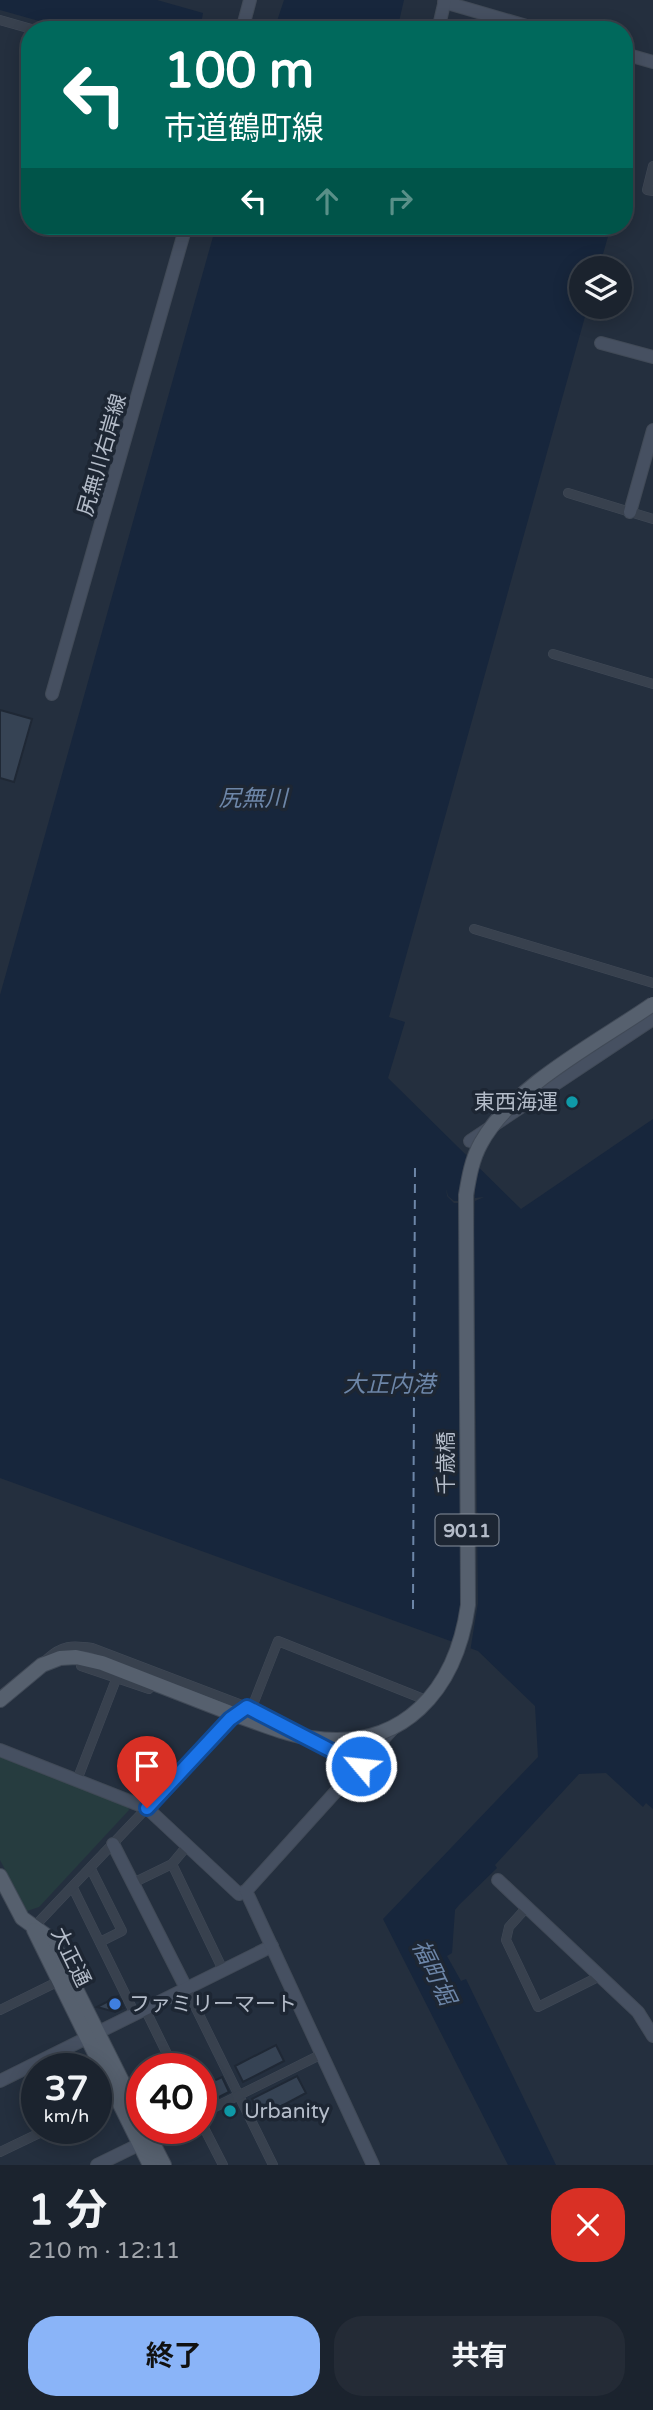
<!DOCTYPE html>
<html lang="ja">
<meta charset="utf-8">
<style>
body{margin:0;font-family:"Varela Round","Noto Sans JP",sans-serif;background:#242b36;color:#f1f3f6;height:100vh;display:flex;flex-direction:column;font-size:26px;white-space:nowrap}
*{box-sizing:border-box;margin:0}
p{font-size:23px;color:#a0a4aa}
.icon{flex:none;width:38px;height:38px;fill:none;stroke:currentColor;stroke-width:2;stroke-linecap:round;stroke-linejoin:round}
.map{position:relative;height:2165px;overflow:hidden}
.panel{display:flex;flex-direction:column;background:#1b232e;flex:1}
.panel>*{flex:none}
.hud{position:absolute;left:21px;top:21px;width:612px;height:214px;border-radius:28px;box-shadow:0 4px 18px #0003,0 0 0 2px #39404a;background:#00695c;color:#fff;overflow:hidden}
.buttons{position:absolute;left:569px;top:256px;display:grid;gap:14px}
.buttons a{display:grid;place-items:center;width:63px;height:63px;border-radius:50%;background:#1b232e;box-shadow:0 4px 18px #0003,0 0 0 2px #39404a;font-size:35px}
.speed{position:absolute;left:21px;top:2053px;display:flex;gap:14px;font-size:35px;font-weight:700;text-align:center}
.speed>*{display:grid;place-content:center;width:91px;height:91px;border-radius:50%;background:#1b232e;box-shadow:0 4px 18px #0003,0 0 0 2px #39404a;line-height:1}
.speed small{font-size:18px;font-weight:400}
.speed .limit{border:10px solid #d22;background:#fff;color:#111}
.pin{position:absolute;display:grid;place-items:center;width:60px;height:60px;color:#fff;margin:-72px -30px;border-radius:50% 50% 50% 0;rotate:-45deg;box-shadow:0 0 7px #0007}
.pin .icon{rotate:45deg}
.me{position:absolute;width:77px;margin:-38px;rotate:298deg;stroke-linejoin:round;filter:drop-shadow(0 0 5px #0008)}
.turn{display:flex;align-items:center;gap:24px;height:147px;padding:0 28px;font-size:32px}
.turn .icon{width:91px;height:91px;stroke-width:2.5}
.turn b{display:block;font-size:49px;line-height:60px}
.lanes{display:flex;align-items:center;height:66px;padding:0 28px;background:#0003;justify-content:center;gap:35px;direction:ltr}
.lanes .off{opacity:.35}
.round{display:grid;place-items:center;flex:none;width:74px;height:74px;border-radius:28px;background:#242b36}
.overview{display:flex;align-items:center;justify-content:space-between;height:119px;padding:0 28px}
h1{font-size:42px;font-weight:700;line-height:52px}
.action{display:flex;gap:14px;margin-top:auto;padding:14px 28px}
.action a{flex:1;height:80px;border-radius:28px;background:#8ab4f8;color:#111;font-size:28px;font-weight:700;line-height:80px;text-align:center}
.action a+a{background:#242b36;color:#f1f3f6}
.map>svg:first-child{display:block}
.green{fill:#263c3f}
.water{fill:#17263c}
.pier{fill:#242f3e}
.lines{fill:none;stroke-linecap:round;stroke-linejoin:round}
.ferry{stroke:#6d86a8;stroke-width:2;stroke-dasharray:9 7;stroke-linecap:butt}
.building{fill:#364354;stroke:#1f2835;stroke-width:2}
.street-casing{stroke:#414a57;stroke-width:10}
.secondary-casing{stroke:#414a57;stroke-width:14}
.primary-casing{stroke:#414a57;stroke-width:16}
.street{stroke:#38414e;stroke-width:9}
.secondary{stroke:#465061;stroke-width:12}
.primary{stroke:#56606e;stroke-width:14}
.primary-bridge-casing{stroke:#414a57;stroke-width:16;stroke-linecap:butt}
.primary-bridge{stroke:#56606e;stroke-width:14}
.route-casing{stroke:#114b97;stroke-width:18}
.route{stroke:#1a73e8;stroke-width:12}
.culture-dot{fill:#0f9aa8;stroke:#1d2633;stroke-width:2.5}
.shop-dot{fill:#3f7fe0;stroke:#1d2633;stroke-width:2.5}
.labels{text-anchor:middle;stroke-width:7;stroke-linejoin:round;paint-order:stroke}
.shield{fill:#1d2633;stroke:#878f9c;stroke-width:2}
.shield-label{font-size:19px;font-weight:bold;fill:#b4bcc9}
.street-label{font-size:21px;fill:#b4bcc9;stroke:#1d2633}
.poi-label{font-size:21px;fill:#b4bcc9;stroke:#1d2633;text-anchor:start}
.water-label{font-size:23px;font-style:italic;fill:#6d86a8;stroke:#1d2633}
</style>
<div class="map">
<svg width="653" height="2165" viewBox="0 0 653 2165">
<rect width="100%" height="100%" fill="#242f3e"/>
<!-- green -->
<polygon class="green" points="0,1755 128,1806 129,1810 39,1907 27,1911 0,1860"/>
<!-- water -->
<g class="water">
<polygon points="0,0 157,0 203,13 200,30 71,30 0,10"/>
<polygon points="284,0 404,0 397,30 274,30"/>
<polygon points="216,226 611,226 599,268 581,268 581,306 588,306 389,1017 405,1022 388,1078 521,1209 653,1119 653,1809 646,1803 643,1807 606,1773 579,1774 495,1865 497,1868 459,1905 455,1910 452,1953 447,1956 461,1981 466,1979 556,2165 508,2165 383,1919 538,1757 535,1706 478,1651 0,1478 0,995"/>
</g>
<!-- pier -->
<polygon class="pier" points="475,1176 475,1198 484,1197 475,1201 474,1231 477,1512 488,1523 486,1544 486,1523 477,1515 478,1603 470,1652 453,1646 461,1604 460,1515 451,1524 449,1544 449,1524 460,1513 459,1203 454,1203 447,1196 446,1188 448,1196 454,1201 459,1201 462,1181"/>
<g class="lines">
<!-- ferry -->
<polyline class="ferry" points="413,1609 415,1166 417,1166"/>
</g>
<!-- building -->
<g class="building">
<polygon points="0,710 32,719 14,782 0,778"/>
<polygon points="118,1996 124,2008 115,2012 97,2007"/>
<polygon points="276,2045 284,2061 243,2082 235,2066"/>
<polygon points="297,2076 306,2093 261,2117 252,2099"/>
<polygon points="222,2077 229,2092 201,2106 201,2094 208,2091 205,2085"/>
</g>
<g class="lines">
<defs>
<g id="street">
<polyline points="0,20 35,30"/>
<polyline points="653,166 647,190 653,191"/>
<polyline points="568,493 653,519"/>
<polyline points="553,654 653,684"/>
<polyline points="474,929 653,983"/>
<path d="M47,1659c15,-14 25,-14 45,-11l155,59"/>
<polyline points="81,1666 149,1689"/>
<polyline points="77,1780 117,1677"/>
<polyline points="172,1864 223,1970"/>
<polyline points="91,1869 122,1931 100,1942"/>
<polyline points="133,1883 172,1864 187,1846"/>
<polyline points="73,1888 135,2014"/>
<polyline points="527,1907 509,1927 506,1940 538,2007 600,1976"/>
<polyline points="33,1928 231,1719 254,1702 278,1641 421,1698"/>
<polyline points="186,1988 273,2165"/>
<polyline points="145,2009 174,2068"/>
<polyline points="0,2010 59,1981"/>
<polyline points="96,2105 116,2095"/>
<polyline points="201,2114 322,2054"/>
<polyline points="201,2122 223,2165"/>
<polyline points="148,2139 172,2128"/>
<polyline points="0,2152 50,2128"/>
</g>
<g id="secondary">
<polyline points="444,2 540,30"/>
<polyline points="242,30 250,0"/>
<polyline points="438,30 445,0"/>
<polyline points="625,54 653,62"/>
<polyline points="601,343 653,357"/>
<polyline points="630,512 653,430"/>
<polyline points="52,694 186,226"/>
<polyline points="470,1141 653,1019"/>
<polyline points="247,1707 293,1730"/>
<polyline points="309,1739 361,1766"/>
<polyline points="0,1750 147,1808 239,1894 246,1891"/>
<polyline points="113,1844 186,1988"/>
<polyline points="498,1880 638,2012 653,2036"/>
<polyline points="0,2081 272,1946"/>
<polyline points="97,2165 140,2144"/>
<polyline points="373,2165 246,1891 395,1726"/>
</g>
<g id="primary">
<polyline points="0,1700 42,1665 60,1658 76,1657 102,1663 233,1714"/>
<polyline points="0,1876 22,1918 51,1939 142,2121"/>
<polyline points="34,1930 150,2165"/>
<polyline points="145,2128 164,2165"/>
</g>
</defs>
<!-- street casing -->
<use href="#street" class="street-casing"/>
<!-- secondary casing -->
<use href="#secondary" class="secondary-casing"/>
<!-- primary casing -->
<use href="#primary" class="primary-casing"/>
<!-- street -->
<use href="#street" class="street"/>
<!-- secondary -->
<use href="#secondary" class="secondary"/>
<!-- primary -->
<use href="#primary" class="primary"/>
<defs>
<path id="primary-bridge" d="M233,1714c26,9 51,20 78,24 92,14 145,-48 157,-133l-2,-410c3,-18 6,-36 15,-52 31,-57 119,-102 172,-139"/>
</defs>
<!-- primary-bridge casing -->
<use href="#primary-bridge" class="primary-bridge-casing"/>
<!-- primary-bridge -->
<use href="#primary-bridge" class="primary-bridge"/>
</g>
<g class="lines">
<defs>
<polyline id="route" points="147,1808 230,1719 247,1707 361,1766"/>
</defs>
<!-- route casing -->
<use href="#route" class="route-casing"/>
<!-- route -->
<use href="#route" class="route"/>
</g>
<!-- markers -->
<g class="culture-dot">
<circle cx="572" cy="1102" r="7"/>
<circle cx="230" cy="2111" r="7"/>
</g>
<circle class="shop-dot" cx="115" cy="2004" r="7"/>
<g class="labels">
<!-- shield labels -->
<rect class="shield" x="435.5" y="1514.5" width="63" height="31" rx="5"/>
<g class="shield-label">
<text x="467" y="1537">9011</text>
</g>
<!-- street labels -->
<g class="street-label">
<text transform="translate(102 455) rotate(-74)" y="7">尻無川右岸線</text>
<text transform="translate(446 1463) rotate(-90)" y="7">千歳橋</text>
<text transform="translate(71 1957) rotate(64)" y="7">大正通</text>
</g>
<!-- poi labels -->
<g class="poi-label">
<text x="558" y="1109" text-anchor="end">東西海運</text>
<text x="129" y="2011">ファミリーマート</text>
<text x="244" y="2118">Urbanity</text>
</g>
<!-- water labels -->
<g class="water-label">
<text x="253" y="806">尻無川</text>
<text x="389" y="1392">大正内港</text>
<text transform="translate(434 1972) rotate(64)" y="8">福町堀</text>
</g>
</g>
</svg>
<div class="buttons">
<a><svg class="icon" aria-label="layers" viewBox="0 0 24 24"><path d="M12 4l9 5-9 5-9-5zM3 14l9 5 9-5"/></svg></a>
</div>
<div class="speed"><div>37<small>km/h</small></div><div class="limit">40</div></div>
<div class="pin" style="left:147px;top:1808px;background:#d93025"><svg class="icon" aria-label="arrive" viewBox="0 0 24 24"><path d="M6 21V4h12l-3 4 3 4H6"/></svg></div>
<svg class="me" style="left:361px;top:1766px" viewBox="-20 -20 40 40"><circle r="17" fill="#1a73e8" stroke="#fff" stroke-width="3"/><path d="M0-11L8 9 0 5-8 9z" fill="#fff"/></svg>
<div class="hud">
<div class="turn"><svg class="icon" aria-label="left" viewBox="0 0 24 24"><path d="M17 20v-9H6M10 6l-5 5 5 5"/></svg><div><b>100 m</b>市道鶴町線</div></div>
<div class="lanes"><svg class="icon" aria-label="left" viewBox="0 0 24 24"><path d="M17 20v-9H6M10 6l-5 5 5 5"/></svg><svg class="icon off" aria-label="ahead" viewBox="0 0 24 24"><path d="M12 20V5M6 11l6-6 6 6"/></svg><svg class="icon off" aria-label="right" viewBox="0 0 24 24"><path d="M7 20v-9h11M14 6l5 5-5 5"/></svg></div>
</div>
</div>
<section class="panel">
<div class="overview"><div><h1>1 分</h1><p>210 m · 12:11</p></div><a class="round" style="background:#d93025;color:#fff"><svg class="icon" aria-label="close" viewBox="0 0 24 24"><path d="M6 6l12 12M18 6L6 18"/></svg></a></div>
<div class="action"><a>終了</a><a>共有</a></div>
</section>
